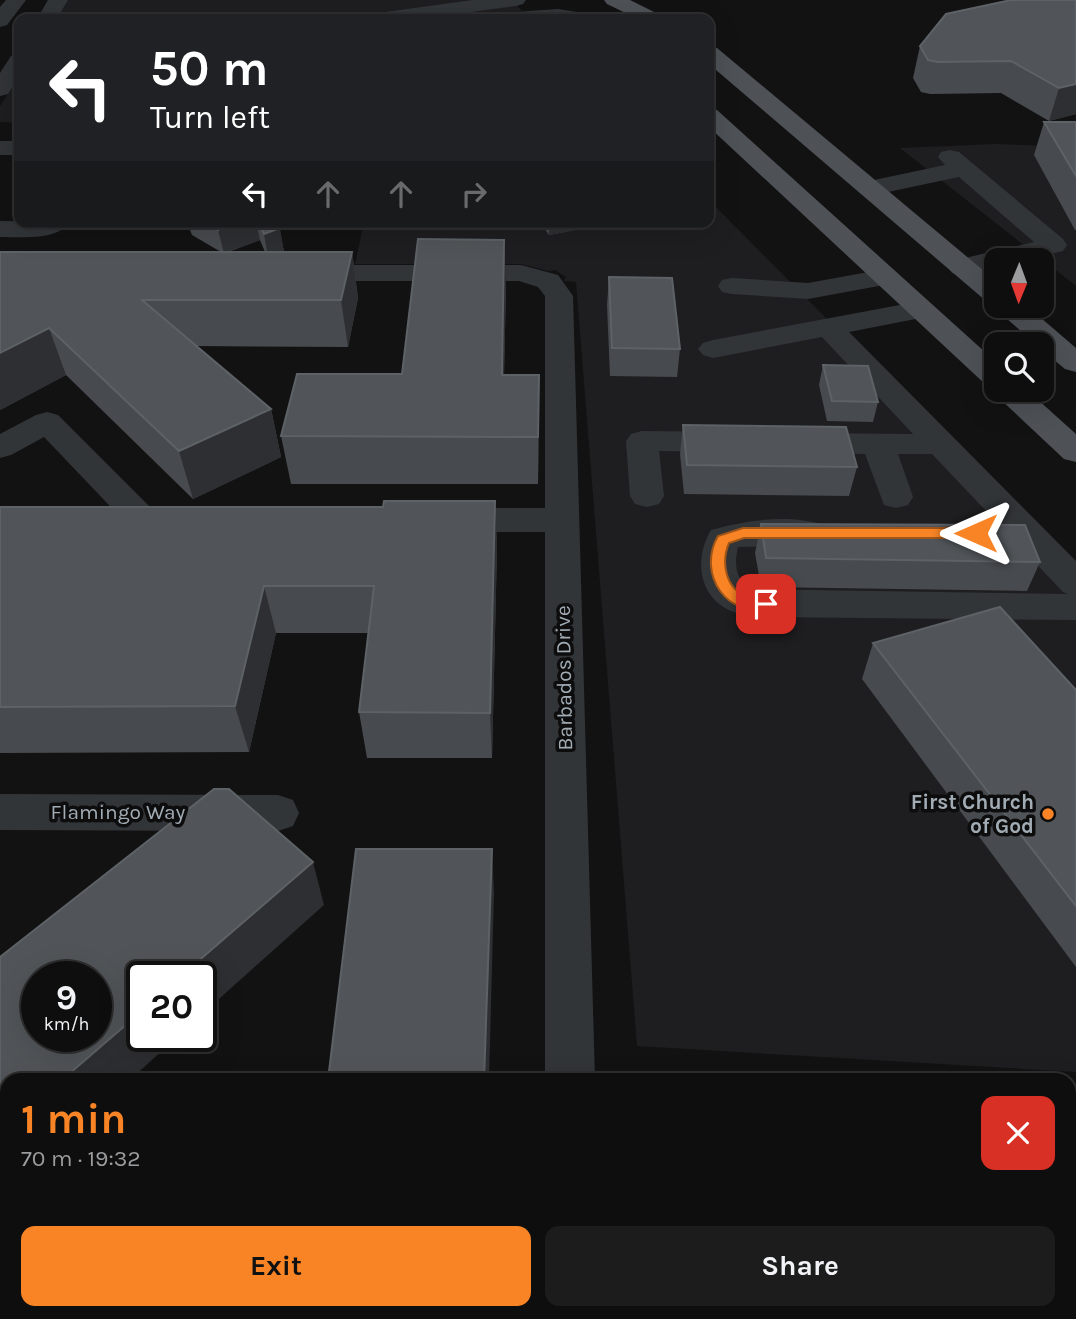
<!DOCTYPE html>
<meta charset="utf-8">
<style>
body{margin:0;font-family:Karla,sans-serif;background:#1c1c1c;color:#f1f3f6;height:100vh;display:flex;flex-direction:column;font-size:26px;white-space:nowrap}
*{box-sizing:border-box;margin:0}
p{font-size:23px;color:#9b9c9e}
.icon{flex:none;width:38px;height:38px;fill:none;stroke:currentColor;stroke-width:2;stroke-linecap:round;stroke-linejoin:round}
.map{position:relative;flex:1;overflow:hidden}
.panel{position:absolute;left:0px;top:1073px;width:1076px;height:247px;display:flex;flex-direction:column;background:#0e0e0e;border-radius:21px 21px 0 0;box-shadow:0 7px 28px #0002,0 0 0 2px #2e2e2e}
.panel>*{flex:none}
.guide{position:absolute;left:14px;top:14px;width:700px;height:214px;border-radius:14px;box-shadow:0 7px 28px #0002,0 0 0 2px #2e2e2e;background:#202124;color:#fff;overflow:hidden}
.needle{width:46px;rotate:181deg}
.fabs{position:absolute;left:984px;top:248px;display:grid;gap:14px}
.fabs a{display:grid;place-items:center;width:70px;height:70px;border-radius:14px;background:#0e0e0e;box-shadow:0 7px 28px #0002,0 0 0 2px #2e2e2e;font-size:35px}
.speed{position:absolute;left:21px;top:961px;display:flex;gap:14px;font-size:35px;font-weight:700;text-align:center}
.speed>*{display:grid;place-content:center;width:91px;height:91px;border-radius:50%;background:#0e0e0e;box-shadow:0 7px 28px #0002,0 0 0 2px #2e2e2e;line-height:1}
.speed small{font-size:18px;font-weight:400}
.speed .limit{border:4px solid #111;border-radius:10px;background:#fff;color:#111}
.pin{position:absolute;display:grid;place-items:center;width:60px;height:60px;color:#fff;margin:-30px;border-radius:14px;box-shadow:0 4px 10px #0006}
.me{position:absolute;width:77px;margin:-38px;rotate:270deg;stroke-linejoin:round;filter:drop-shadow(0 0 5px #0008)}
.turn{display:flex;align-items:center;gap:24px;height:147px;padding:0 21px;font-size:32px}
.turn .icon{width:91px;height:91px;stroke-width:2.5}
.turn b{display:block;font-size:49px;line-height:60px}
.lanes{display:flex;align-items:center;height:66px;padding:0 21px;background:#0003;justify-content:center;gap:35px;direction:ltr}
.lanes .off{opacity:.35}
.round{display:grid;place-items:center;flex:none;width:74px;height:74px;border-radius:14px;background:#1c1c1c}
.head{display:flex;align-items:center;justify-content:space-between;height:119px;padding:0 21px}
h1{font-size:42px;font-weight:700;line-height:52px;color:#f88425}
.cta{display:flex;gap:14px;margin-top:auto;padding:14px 21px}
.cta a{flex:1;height:80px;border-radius:14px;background:#f88425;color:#111;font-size:28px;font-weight:700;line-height:80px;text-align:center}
.cta a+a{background:#1c1c1c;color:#f1f3f6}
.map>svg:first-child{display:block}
.built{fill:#1e1e20}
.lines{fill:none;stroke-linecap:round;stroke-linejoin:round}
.minor{fill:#323538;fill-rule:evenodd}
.major{fill:#4e5257;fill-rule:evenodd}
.wall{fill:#474a4e;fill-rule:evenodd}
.shaded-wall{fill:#2e2f32}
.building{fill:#515559;stroke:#5d6267;stroke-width:2;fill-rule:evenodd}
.route{fill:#f88425;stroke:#a15618;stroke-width:2}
.poi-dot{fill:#f88425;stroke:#0d0d0e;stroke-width:2.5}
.labels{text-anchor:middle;stroke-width:7;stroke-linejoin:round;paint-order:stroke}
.street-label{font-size:21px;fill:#a2acb4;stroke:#0d0d0e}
.poi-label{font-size:21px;font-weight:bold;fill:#a2acb4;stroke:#0d0d0e;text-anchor:end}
</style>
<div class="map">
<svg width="1076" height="1319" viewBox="0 0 1076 1319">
<rect width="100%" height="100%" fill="#121213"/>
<!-- built -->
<g class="built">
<polygon points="68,0 483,0 373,15 336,17 58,18"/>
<polygon points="516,5 522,11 466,19 412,19"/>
<polygon points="19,77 19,123 0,122 0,106"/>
<polygon points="996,144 1076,147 1076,286 900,148"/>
<polygon points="709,200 1076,570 1076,1072 637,1046 576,282 564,281 566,277 555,270 548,271 521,264 355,264 364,222 709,222"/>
</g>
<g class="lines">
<!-- minor -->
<g class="minor">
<polygon points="6,0 26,0 7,25 0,27 0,7"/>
<polygon points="48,0 68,0 57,19 37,19"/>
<polygon points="473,0 526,0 523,4 516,6 420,19 368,19 371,15 378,13"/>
<polygon points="558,9 596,15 599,19 489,19 492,15 499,13"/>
<polygon points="19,55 19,77 8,94 0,96 0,73 11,56"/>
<rect x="0" y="141" width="19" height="14"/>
<polygon points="950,150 959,152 1063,239 1067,245 1063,251 1022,261 996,261 996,267 962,275 952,273 948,267 952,261 1034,242 959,177 869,196 860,193 856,188 860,183 945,165 938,157 941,152"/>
<path d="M0,221l70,1c-13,19 -50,15 -70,15z"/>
<polygon points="303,265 521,265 558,275 573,296 595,1080 545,1080 545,532 445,532 433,528 428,520 433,512 445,508 545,508 545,296 538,287 519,281 303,281 293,279 289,273 293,267"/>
<polygon points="885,269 895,271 899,277 895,283 808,299 732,294 722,292 718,286 722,280 732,278 808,283"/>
<path d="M921,301l10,3 4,6 -4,6 -82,16 227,229v59l-310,-3c-15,-1 -31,-2 -44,-11 -25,-17 -26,-51 -11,-76 35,-10 78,-16 113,-5l5,8 -5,8 -12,4 -74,2c-4,17 -3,32 13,42l317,5 -5,-2 -131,-138h-34l15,43 -5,8 -12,3 -12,-3 -19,-51 -65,-1 -11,-3 -5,-7 5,-7 11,-3 113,1 -91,-97 -109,21 -10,-3 -5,-6 5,-6 10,-3z"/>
<polygon points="47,412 58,415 154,511 159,519 154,527 142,531 130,527 44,437 11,455 0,458 0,434 36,415"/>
<polygon points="642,431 733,432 744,435 749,442 744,449 733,452 659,451 664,496 659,504 647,507 635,504 630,496 626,441 631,434"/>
<polygon points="0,794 278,795 293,800 299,813 293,826 278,831 0,830"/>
<polygon points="545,1312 602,1312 603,1319 545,1319"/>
<polygon points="670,1312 727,1312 728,1319 670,1319"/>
</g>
<!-- major -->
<g class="major">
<polygon points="604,0 630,0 660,15 663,19 638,19 607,4"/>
<polygon points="709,47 717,48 996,281 996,303 986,301 709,64"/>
<polygon points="709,108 717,110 996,362 996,390 1027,390 1076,434 1076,462 1064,459 998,397 994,390 996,387 985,384 709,127"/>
<polygon points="996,305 1027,306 1076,348 1076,372 1065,369 1041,349 1041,345 1037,345 999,312"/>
</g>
</g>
<!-- wall -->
<g class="wall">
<polygon points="1076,1 1076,114 1049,121 1001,93 930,94 921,92 913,78 920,46"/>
<polygon points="1044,122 1076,122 1076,230 1075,230 1034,155"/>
<path d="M187,222h91l6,30h68l6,46 -10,49 -151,-1 74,63 10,48 -88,42 -127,-124 -66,35v-158h221l-29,-17zM260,240l5,12h-37z"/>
<polygon points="540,222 617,222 549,235"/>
<polygon points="609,277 680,349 677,377 610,376 607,305"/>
<polygon points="506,285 504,375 539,422 538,484 291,484 281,436 402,374"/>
<polygon points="823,365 878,402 873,422 827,421 819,385"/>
<polygon points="683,425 857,467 849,496 684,494 680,454"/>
<polygon points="495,501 497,549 492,758 367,758 359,712 368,633 276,633 249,752 0,753 0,507 383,507"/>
<polygon points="761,524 1040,562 1027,591 761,587 755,553"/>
<polygon points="873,643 1076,690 1076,967 862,679"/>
<rect x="1069" y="1094" width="7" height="82"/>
<polygon points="1076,1217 1076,1319 888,1319 893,1312 1069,1312 1069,1223"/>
</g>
<!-- shaded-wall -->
<g class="shaded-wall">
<polygon points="1076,84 1076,114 1049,121 1059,88"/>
<polygon points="238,222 256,222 260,240 224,253 218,230"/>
<polygon points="549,222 617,222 549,235"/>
<polygon points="280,228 284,252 268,257 264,234"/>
<polygon points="504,240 506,285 503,422 502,375"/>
<polygon points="352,252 358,298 348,347 341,300"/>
<polygon points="49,328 66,375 0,410 0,353"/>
<polygon points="539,375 539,422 538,484 538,437"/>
<polygon points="271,409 281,457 193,499 179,451"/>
<polygon points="495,501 497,549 492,758 490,713"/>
<polygon points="264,586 276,633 249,752 235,706"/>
<polygon points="492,849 494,892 489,1080 484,1080"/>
<polygon points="313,862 324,905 201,1015 201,976 181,976"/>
<polygon points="142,1011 142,1036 178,1036 130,1080 62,1080"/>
<polygon points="7,1128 7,1137 2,1132"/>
</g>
<!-- building -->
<g class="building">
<polygon points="1011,0 1075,0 1076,1 1076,84 1059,88 1011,61 938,62 928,60 920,46 946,14"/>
<polygon points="1044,122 1076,122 1076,176"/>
<polygon points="205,222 238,222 218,230"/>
<polygon points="258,222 278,222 280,228 264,234"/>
<polygon points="418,239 504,240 502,375 539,375 538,437 281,436 297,374 402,374"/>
<polygon points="0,252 352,252 341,300 142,300 271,409 179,451 49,328 0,353"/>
<polygon points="609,277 672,278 680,349 612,348"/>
<polygon points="823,365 868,366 878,402 832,401"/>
<polygon points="683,425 846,427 857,467 687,465"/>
<polygon points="384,501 495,501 490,713 359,712 374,586 264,586 235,706 0,707 0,507 383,507"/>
<polygon points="761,524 1025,525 1040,562 766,558"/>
<polygon points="1000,607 1076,690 1076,906 873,643"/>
<path d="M214,789h15l84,73 -132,114h-39v35l-80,69h-55v48l-5,4 -2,-2v-173zM37,976h59v60h-59z"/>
<polygon points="356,849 492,849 484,1080 328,1080"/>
<rect x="1069" y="1094" width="7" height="54"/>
<polygon points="0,1196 7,1196 7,1312 507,1312 507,1319 0,1319"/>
<polygon points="1069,1277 1076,1277 1076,1319 914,1319 913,1312 1069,1312"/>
</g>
<!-- route -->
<path class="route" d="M743,528h233l7,5 -7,5h-232l-15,5c-8,19 -4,47 19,53 8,2 16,1 23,4l3,4 -3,3c-43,14 -75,-33 -53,-71z"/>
<!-- markers -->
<circle class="poi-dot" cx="1048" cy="814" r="7"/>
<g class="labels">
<!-- street labels -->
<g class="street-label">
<text transform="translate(564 678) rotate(-91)" y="7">Barbados Drive</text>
<text x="118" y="819">Flamingo Way</text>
</g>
<!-- poi labels -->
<g class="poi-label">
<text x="1034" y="809">First Church<tspan x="1034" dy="24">of God</tspan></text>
</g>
</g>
</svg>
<div class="fabs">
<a><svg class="needle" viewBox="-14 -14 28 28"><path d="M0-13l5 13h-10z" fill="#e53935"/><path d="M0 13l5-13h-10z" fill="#9b9c9e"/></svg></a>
<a><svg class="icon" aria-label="search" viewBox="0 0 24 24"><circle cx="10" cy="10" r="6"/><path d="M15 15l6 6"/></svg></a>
</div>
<div class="speed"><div>9<small>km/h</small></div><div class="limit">20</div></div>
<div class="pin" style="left:766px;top:604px;background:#d93025"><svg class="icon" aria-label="arrive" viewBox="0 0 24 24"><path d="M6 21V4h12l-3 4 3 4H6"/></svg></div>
<svg class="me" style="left:976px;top:533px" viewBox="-20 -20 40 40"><path d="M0-17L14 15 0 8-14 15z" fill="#f88425" stroke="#fff" stroke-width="4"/></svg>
<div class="guide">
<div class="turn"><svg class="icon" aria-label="left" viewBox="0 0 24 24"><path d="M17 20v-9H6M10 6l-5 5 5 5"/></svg><div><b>50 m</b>Turn left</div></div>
<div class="lanes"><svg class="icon" aria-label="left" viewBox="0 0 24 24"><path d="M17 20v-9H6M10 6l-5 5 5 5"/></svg><svg class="icon off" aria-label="ahead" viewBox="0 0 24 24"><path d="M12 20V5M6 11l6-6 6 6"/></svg><svg class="icon off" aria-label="ahead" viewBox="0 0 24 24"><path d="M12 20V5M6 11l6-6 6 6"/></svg><svg class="icon off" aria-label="right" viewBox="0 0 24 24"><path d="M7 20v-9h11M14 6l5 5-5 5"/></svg></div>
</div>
<section class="panel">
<div class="head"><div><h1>1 min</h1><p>70 m · 19:32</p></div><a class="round" style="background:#d93025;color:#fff"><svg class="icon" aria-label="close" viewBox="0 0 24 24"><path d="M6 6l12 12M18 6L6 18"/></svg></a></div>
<div class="cta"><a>Exit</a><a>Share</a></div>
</section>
</div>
